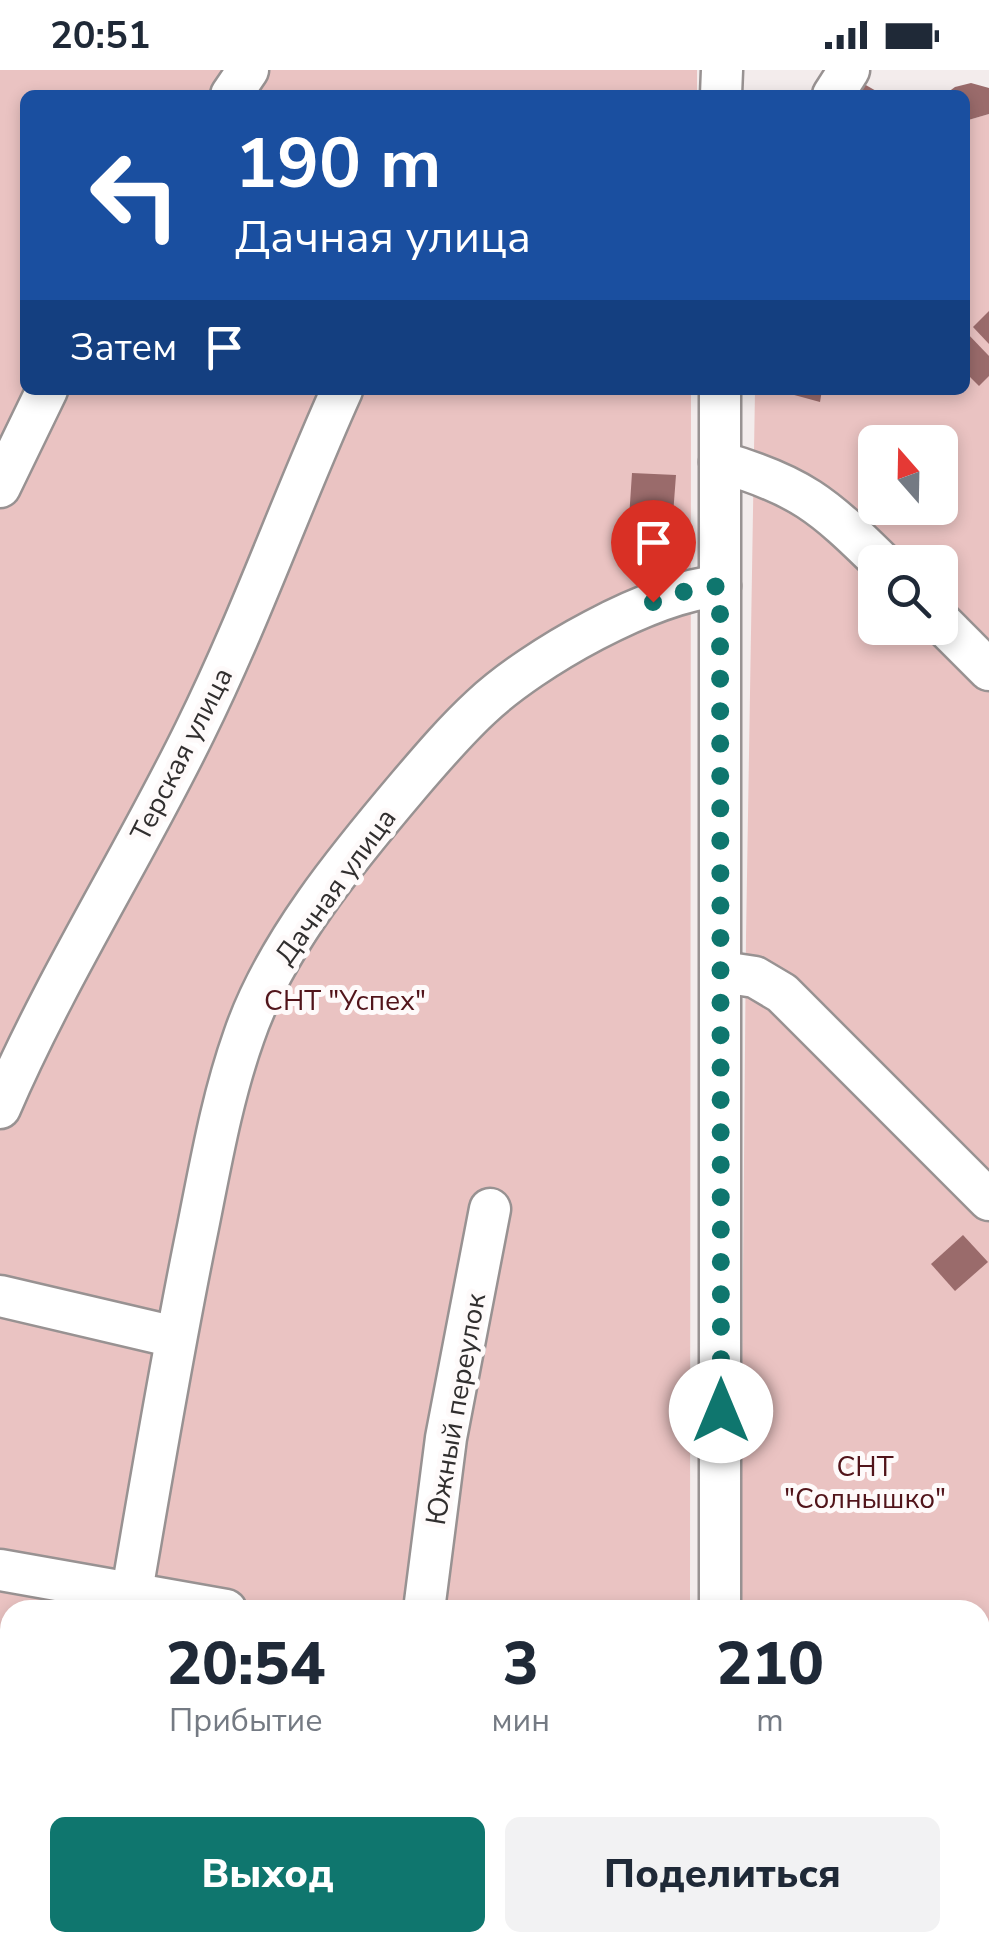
<!DOCTYPE html>
<html lang="ru">
<meta charset="utf-8">
<style>
body{margin:0;font-family:"Nunito Sans",sans-serif;background:#f2f2f3;color:#1f2937;height:100vh;display:flex;flex-direction:column;font-size:38px;white-space:nowrap}
*{box-sizing:border-box;margin:0}
p{font-size:32px;color:#747a83}
.icon{flex:none;width:55px;height:55px;fill:none;stroke:currentColor;stroke-width:2;stroke-linecap:round;stroke-linejoin:round}
.map{position:relative;flex:1;overflow:hidden}
.side{position:absolute;left:0px;top:1530px;width:990px;height:352px;display:flex;flex-direction:column;background:#fff;border-radius:30px 30px 0 0;box-shadow:0 5px 15px #0003}
.side>*{flex:none}
.top-card{position:absolute;left:20px;top:20px;width:950px;height:305px;border-radius:15px;box-shadow:0 5px 15px #0003;background:#1a4fa0;color:#fff;overflow:hidden}
.needle{width:65px;rotate:340deg}
.controls{position:absolute;left:858px;top:355px;display:grid;gap:20px}
.controls a{display:grid;place-items:center;width:100px;height:100px;border-radius:15px;background:#fff;box-shadow:0 5px 15px #0003;font-size:50px}
.pin{position:absolute;display:grid;place-items:center;width:85px;height:85px;color:#fff;margin:-102px -42px;border-radius:50% 50% 50% 0;rotate:-45deg;box-shadow:0 0 10px #0007}
.pin .icon{rotate:45deg}
.me{position:absolute;width:110px;margin:-55px;rotate:0deg;stroke-linejoin:round;filter:drop-shadow(0 0 8px #0008)}
.turn{display:flex;align-items:center;gap:35px;height:210px;padding:0 50px;font-size:45px}
.turn .icon{width:130px;height:130px;stroke-width:2.5}
.turn b{display:block;font-size:70px;line-height:85px}
.then{display:flex;align-items:center;height:95px;padding:0 50px;background:#0003;gap:20px;font-size:38px}
.eta{display:flex;justify-content:space-evenly;align-items:center;height:170px;text-align:center}
.eta b{font-size:60px;font-weight:800;line-height:70px}
.action{display:flex;gap:20px;margin-top:auto;padding:20px 50px}
.action a{flex:1;height:115px;border-radius:15px;background:#0f766e;color:#fff;font-size:40px;font-weight:800;line-height:115px;text-align:center}
.action a+a{background:#f2f2f3;color:#1f2937}
.status{display:flex;justify-content:space-between;align-items:center;height:70px;padding:0 50px;background:#fff;direction:ltr}
.status svg{height:28px;fill:currentColor}
.map>svg:first-child{display:block}
.green{fill:#eac3c2;fill-rule:evenodd}
.building{fill:#9a6b6b}
.lines{fill:none;stroke-linecap:round;stroke-linejoin:round}
.minor-casing{stroke:#989292;stroke-width:45}
.minor{stroke:#fff;stroke-width:40}
.route{stroke:#0f766e;stroke-width:18;stroke-dasharray:0 32.4}
.labels{text-anchor:middle;stroke-width:10;stroke-linejoin:round;paint-order:stroke}
.street-label{font-size:28px;fill:#312f2f;stroke:#fefafa}
.park-label{font-size:28px;fill:#51141a;stroke:#fefafa}
</style>
<div class="status"><b>20:51</b><svg viewBox="0 0 49 12"><path d="M0 12V9h3v3zM5 12V6h3v6zM10 12V3h3v9zM15 12V0h3v12zM26 1h20v11H26zM47 4h2v5h-2z"/></svg></div>
<div class="map">
<svg width="989" height="1882" viewBox="0 0 989 1882">
<rect width="100%" height="100%" fill="#f3ecec"/>
<!-- green -->
<g class="green">
<polygon points="0,0 697,0 697,25 25,25 25,320 691,320 690,1540 10,1540 10,1737 0,1735"/>
<path d="M989,44v1838h-254v-10h245v-332h-240l6,-673 9,-547h210v-269zM875,372h65v66h-65zM875,492h65v66h-65z"/>
<polygon points="19,1872 677,1873 677,1882 18,1882"/>
</g>
<!-- building -->
<g class="building">
<polygon points="971,13 989,18 989,44 965,51 965,25 944,25 955,17"/>
<polygon points="864,14 878,22 876,25 857,25"/>
<polygon points="989,241 989,274 973,257"/>
<polygon points="965,261 989,286 989,306 979,316 965,302"/>
<polygon points="776,320 822,320 820,332"/>
<polygon points="632,403 676,405 673,445 684,446 680,498 626,495"/>
<polygon points="963,1165 988,1192 955,1221 931,1194"/>
</g>
<g class="lines">
<defs>
<g id="minor">
<polyline points="231,25 248,0"/>
<polyline points="721,25 722,0"/>
<polyline points="833,25 849,0"/>
<polyline points="720,320 720,1540"/>
<path d="M720,392c80,23 103,43 161,100"/>
<polyline points="0,417 47,320"/>
<polyline points="940,551 989,600"/>
<polyline points="722,902 755,907 782,923 989,1130"/>
<path d="M0,1038c56,-130 133,-250 195,-377 55,-111 96,-228 147,-341"/>
<polyline points="0,1226 175,1267"/>
<polyline points="0,1500 226,1540"/>
<path d="M132,1521c21,-122 41,-243 66,-364 13,-65 24,-129 46,-191 31,-91 104,-179 165,-251 23,-27 46,-54 72,-78 52,-49 169,-115 239,-121"/>
<polyline points="424,1540 446,1368 490,1139"/>
<polyline points="980,1656 989,1665"/>
<polyline points="30,1882 31,1872"/>
<polyline points="366,1882 367,1872"/>
<polyline points="709,1882 710,1872"/>
</g>
</defs>
<!-- minor casing -->
<use href="#minor" class="minor-casing"/>
<!-- minor -->
<use href="#minor" class="minor"/>
</g>
<g class="lines">
<!-- route -->
<polyline class="route" points="653,532 692,519 720,516 721,1341"/>
</g>
<g class="labels">
<!-- street labels -->
<g class="street-label">
<text transform="translate(181 684) rotate(-63)" y="10">Терская улица</text>
<text transform="translate(335 816) rotate(-54)" y="10">Дачная улица</text>
<text transform="translate(455 1339) rotate(-80)" y="10">Южный переулок</text>
</g>
<!-- park labels -->
<g class="park-label">
<text x="345" y="940">СНТ "Успех"</text>
<text x="865" y="1406">СНТ<tspan x="865" dy="32">"Солнышко"</tspan></text>
</g>
</g>
</svg>
<div class="controls">
<a><svg class="needle" viewBox="-14 -14 28 28"><path d="M0-13l5 13h-10z" fill="#e53935"/><path d="M0 13l5-13h-10z" fill="#747a83"/></svg></a>
<a><svg class="icon" aria-label="search" viewBox="0 0 24 24"><circle cx="10" cy="10" r="6"/><path d="M15 15l6 6"/></svg></a>
</div>
<div class="pin" style="left:653px;top:532px;background:#d93025"><svg class="icon" aria-label="arrive" viewBox="0 0 24 24"><path d="M6 21V4h12l-3 4 3 4H6"/></svg></div>
<svg class="me" style="left:721px;top:1341px" viewBox="-20 -20 40 40"><circle r="19" fill="#fff"/><path d="M0-13L10 11 0 6-10 11z" fill="#0f766e"/></svg>
<div class="top-card">
<div class="turn"><svg class="icon" aria-label="left" viewBox="0 0 24 24"><path d="M17 20v-9H6M10 6l-5 5 5 5"/></svg><div><b>190 m</b>Дачная улица</div></div>
<div class="then">Затем<svg class="icon" aria-label="arrive" viewBox="0 0 24 24"><path d="M6 21V4h12l-3 4 3 4H6"/></svg></div>
</div>
<section class="side">
<div class="eta">
<div><b>20:54</b><p>Прибытие</p></div>
<div><b>3</b><p>мин</p></div>
<div><b>210</b><p>m</p></div>
</div>
<div class="action"><a>Выход</a><a>Поделиться</a></div>
</section>
</div>
